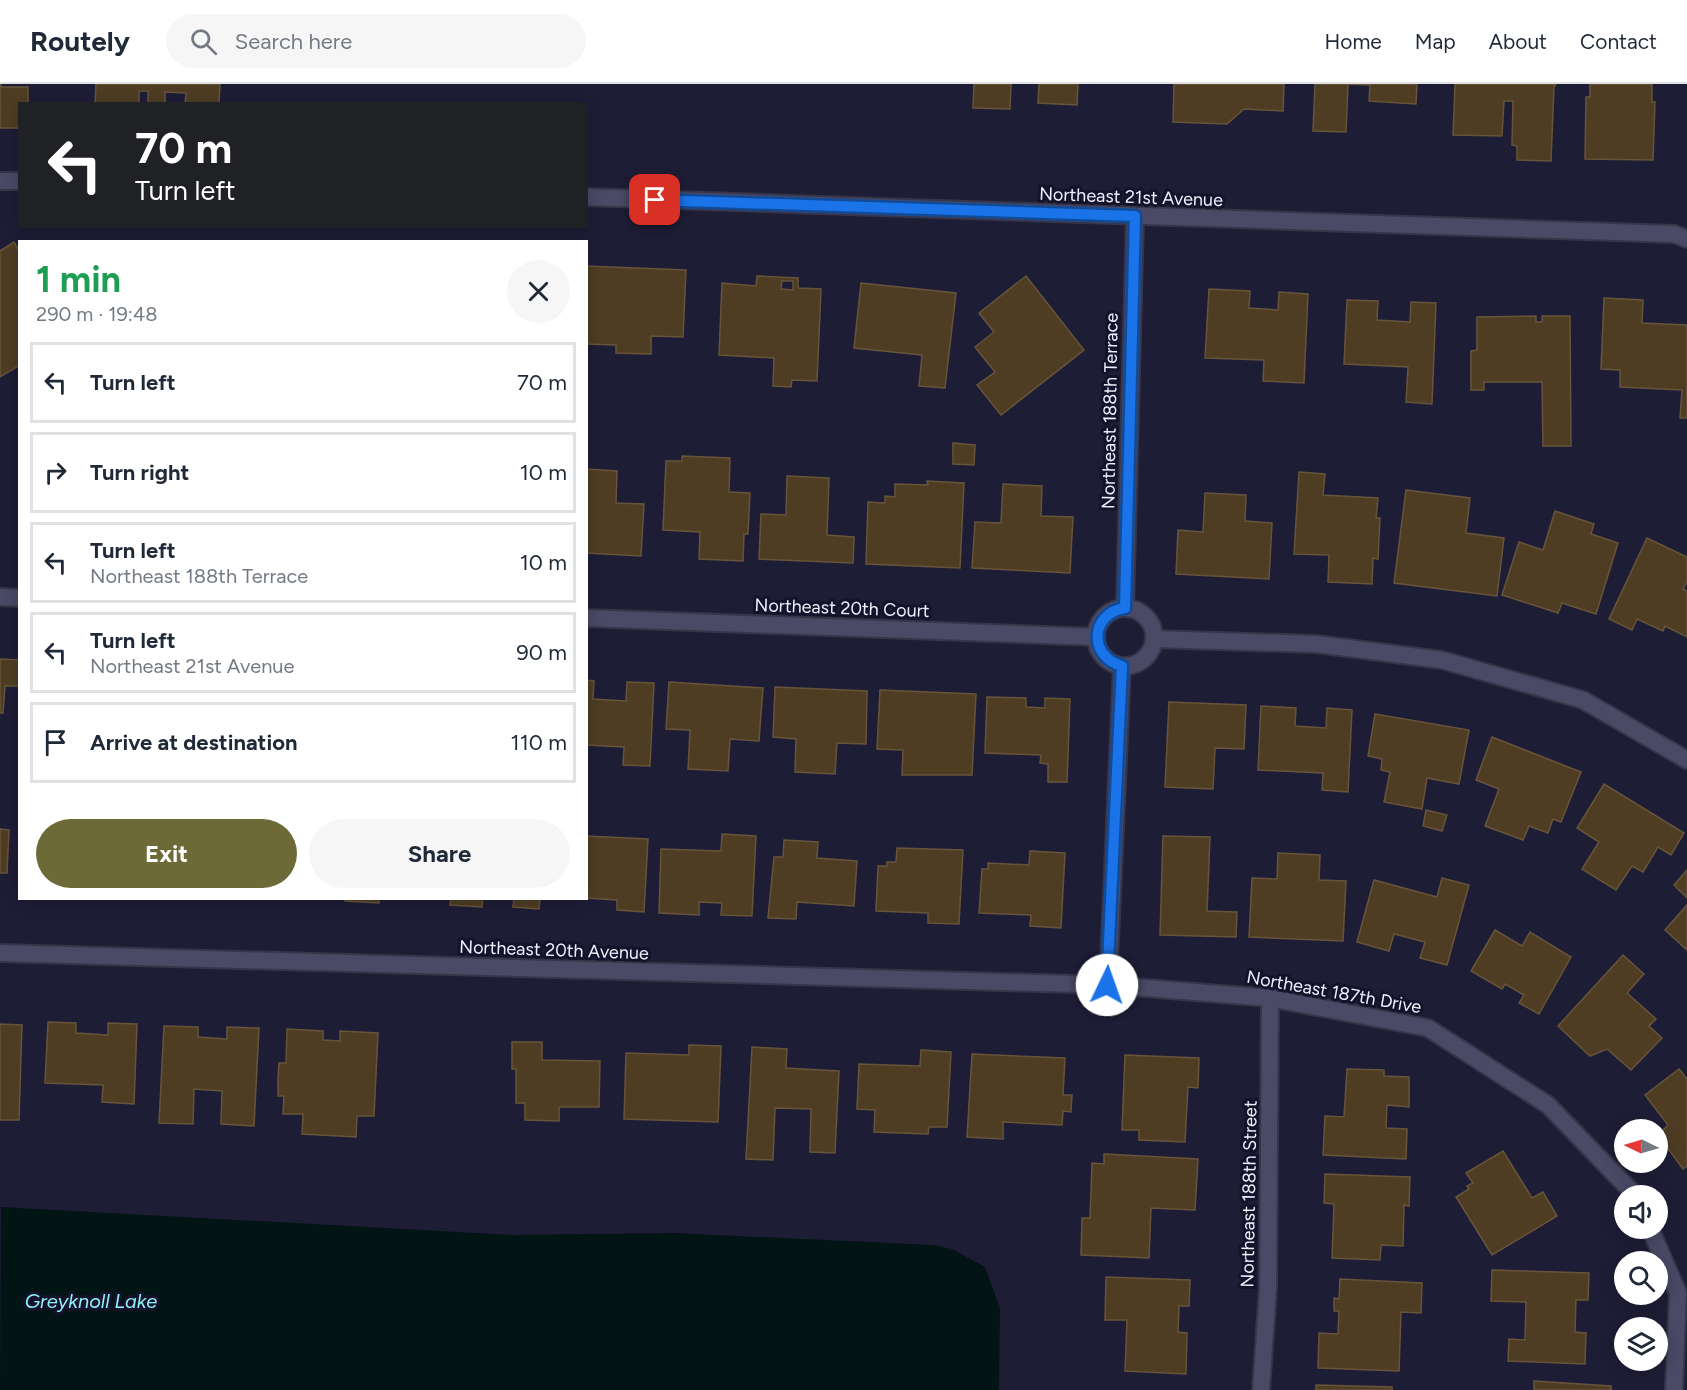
<!DOCTYPE html>
<meta charset="utf-8">
<style>
body{margin:0;font-family:Figtree,sans-serif;background:#f6f6f7;color:#1f2937;height:100vh;display:flex;flex-direction:column;font-size:22px;white-space:nowrap}
*{box-sizing:border-box;margin:0}
p{font-size:20px;color:#747a83}
.icon{flex:none;width:33px;height:33px;fill:none;stroke:currentColor;stroke-width:2;stroke-linecap:round;stroke-linejoin:round}
.map{position:relative;flex:1;overflow:hidden}
.sheet{position:absolute;left:18px;top:156px;width:570px;height:660px;display:flex;flex-direction:column;background:#fff;border-radius:0px;box-shadow:0 3px 15px #0003}
.sheet>*{flex:none}
.hud{position:absolute;left:18px;top:18px;width:570px;height:126px;border-radius:0px;box-shadow:0 3px 15px #0003;background:#202124;color:#fff;overflow:hidden}
.needle{width:39px;rotate:275deg}
.controls{position:absolute;left:1614px;top:1035px;display:grid;gap:12px}
.controls a{display:grid;place-items:center;width:54px;height:54px;border-radius:50%;background:#fff;box-shadow:0 3px 15px #0003;font-size:30px}
.pin{position:absolute;display:grid;place-items:center;width:51px;height:51px;color:#fff;margin:-26px;border-radius:12px;box-shadow:0 3px 9px #0006}
.me{position:absolute;width:66px;margin:-33px;rotate:3deg;stroke-linejoin:round;filter:drop-shadow(0 0 4px #0008)}
.turn{display:flex;align-items:center;gap:21px;height:126px;padding:0 18px;font-size:27px}
.turn .icon{width:78px;height:78px;stroke-width:2.5}
.turn b{display:block;font-size:42px;line-height:51px}
.round{display:grid;place-items:center;flex:none;width:63px;height:63px;border-radius:32px;background:#f6f6f7}
.head{display:flex;align-items:center;justify-content:space-between;height:102px;padding:0 18px}
h1{font-size:36px;font-weight:700;line-height:45px;color:#1e9e55}
.cta{display:flex;gap:12px;margin-top:auto;padding:12px 18px}
.cta a{flex:1;height:69px;border-radius:36px;background:#6d6a37;color:#fff;font-size:24px;font-weight:700;line-height:69px;text-align:center}
.cta a+a{background:#f6f6f7;color:#1f2937}
ul{padding:0;list-style:none}
li{display:flex;align-items:center;gap:18px;height:81px;margin:0 12px 9px;padding:0 6px;border:3px solid #e0e1e3;border-radius:0px}
li div{flex:1}
li b{display:block;font-size:22px}
li em{font-style:normal}
header{display:flex;align-items:center;gap:36px;box-sizing:border-box;height:84px;padding:0 30px;background:#fff;border-bottom:2px solid #e0e1e3}
header strong{font-size:28px}
nav{display:flex;gap:33px;margin-inline-start:auto;font-size:21px}
.search{width:420px;height:54px;background:#f6f6f7;display:flex;align-items:center;gap:15px;box-sizing:border-box;padding:0 21px;border-radius:33px;color:#747a83;font-size:22px}
.map>svg:first-child{display:block}
.water{fill:#031415}
.building{fill:#4e3d23;stroke:#67543a;stroke-width:1.5;fill-rule:evenodd}
.lines{fill:none;stroke-linecap:round;stroke-linejoin:round}
.minor-casing{stroke:#373549;stroke-width:20}
.minor{stroke:#4a4966;stroke-width:16}
.route-casing{stroke:#114b97;stroke-width:15}
.route{stroke:#1a73e8;stroke-width:10}
.labels{text-anchor:middle;stroke-width:6;stroke-linejoin:round;paint-order:stroke}
.street-label{font-size:18px;fill:#efeffd;stroke:#15132b}
.water-label{font-size:20px;font-style:italic;fill:#8ff2f8;stroke:#15132b}
</style>
<header>
<strong>Routely</strong>
<div class="search"><svg class="icon" aria-label="search" viewBox="0 0 24 24"><circle cx="10" cy="10" r="6"/><path d="M15 15l6 6"/></svg>Search here</div>
<nav><a>Home</a><a>Map</a><a>About</a><a>Contact</a></nav>
</header>
<div class="map">
<svg width="1687" height="1306" viewBox="0 0 1687 1306">
<rect width="100%" height="100%" fill="#1e1d36"/>
<!-- water -->
<polygon class="water" points="1,1123 512,1151 674,1149 933,1161 952,1165 985,1183 1000,1224 999,1306 0,1306"/>
<!-- building -->
<g class="building">
<polygon points="0,0 2,3 28,3 28,20 20,20 20,44 0,44"/>
<polygon points="96,0 220,0 219,20 185,20 186,9 165,8 165,20 148,20 148,7 139,7 139,20 95,20"/>
<polygon points="974,0 1011,0 1010,25 973,24"/>
<polygon points="1039,0 1078,0 1077,21 1038,19"/>
<polygon points="1174,0 1284,0 1283,27 1244,25 1227,40 1173,38"/>
<polygon points="1315,0 1417,0 1416,20 1369,17 1370,1 1348,0 1346,48 1313,47"/>
<polygon points="1455,0 1556,0 1554,3 1551,77 1517,76 1517,62 1512,61 1513,17 1504,17 1502,52 1453,51"/>
<polygon points="1590,0 1652,0 1652,18 1655,18 1653,76 1585,75 1586,13 1590,13"/>
<polygon points="14,158 20,168 20,281 0,293 0,167"/>
<polygon points="586,182 686,186 683,253 651,252 651,270 616,269 616,261 586,260"/>
<path d="M757,192l41,2v10l23,1 -4,92 -25,-1 -1,7 -18,-1 1,-28 -55,-3 3,-72 34,3zM782,197h11v9l-12,-1z"/>
<polygon points="1026,192 1084,266 1001,331 977,301 995,288 975,263 994,248 979,229"/>
<polygon points="861,199 956,209 945,304 919,302 922,271 854,264"/>
<polygon points="1209,205 1250,207 1249,224 1278,226 1279,208 1308,210 1304,299 1263,297 1264,276 1205,274"/>
<polygon points="1604,214 1643,216 1642,239 1687,241 1687,334 1680,334 1682,306 1620,303 1620,286 1601,285"/>
<polygon points="1347,216 1378,217 1377,236 1410,238 1411,218 1436,219 1432,320 1406,318 1408,283 1344,280"/>
<polygon points="1536,232 1536,238 1542,238 1542,232 1570,232 1571,362 1543,362 1542,298 1484,298 1484,306 1471,306 1471,267 1477,266 1477,233"/>
<polygon points="953,359 975,361 974,381 953,380"/>
<polygon points="682,372 730,374 729,408 750,409 748,450 744,450 743,477 699,475 700,448 663,446 666,377 682,377"/>
<polygon points="586,385 617,387 616,419 644,420 641,472 586,469"/>
<polygon points="1299,388 1325,390 1323,411 1378,414 1376,434 1380,434 1378,475 1373,474 1372,500 1328,498 1329,471 1294,470"/>
<polygon points="787,392 829,394 827,451 854,453 853,479 759,475 761,430 786,431"/>
<polygon points="927,397 964,399 960,484 866,480 868,418 885,419 885,412 895,413 895,400 928,401"/>
<polygon points="1003,400 1042,402 1041,432 1073,433 1070,489 972,484 975,438 1001,439"/>
<polygon points="1406,406 1470,414 1466,449 1504,454 1497,512 1394,499"/>
<polygon points="1205,409 1246,411 1245,437 1272,439 1269,495 1176,490 1178,446 1203,448"/>
<polygon points="1555,427 1594,440 1591,450 1618,459 1596,530 1562,519 1558,529 1502,511 1519,458 1543,466"/>
<polygon points="1647,454 1687,473 1687,498 1683,505 1687,507 1687,553 1665,542 1663,547 1637,535 1632,546 1609,535"/>
<polygon points="0,575 20,576 19,602 5,602 3,629 0,629"/>
<polygon points="586,596 594,597 593,615 626,617 627,598 654,599 650,682 623,681 624,663 586,661"/>
<polygon points="669,598 763,604 759,657 730,655 728,687 688,685 690,646 666,645"/>
<polygon points="775,603 867,607 866,660 837,659 835,690 795,688 796,655 773,653"/>
<polygon points="880,606 976,610 972,691 902,691 903,666 877,665"/>
<polygon points="987,613 1026,614 1026,623 1045,624 1045,614 1070,615 1067,698 1048,698 1048,680 1040,679 1041,671 985,669"/>
<polygon points="1169,618 1246,621 1244,665 1215,664 1213,705 1165,703"/>
<polygon points="1261,622 1296,624 1295,642 1326,644 1327,624 1352,626 1348,708 1322,706 1323,689 1258,686"/>
<polygon points="1375,630 1469,646 1459,700 1427,694 1422,725 1384,718 1390,688 1381,686 1382,675 1368,672"/>
<polygon points="1492,653 1581,688 1561,738 1553,735 1548,749 1529,742 1523,756 1485,742 1499,705 1476,696"/>
<polygon points="1604,700 1684,749 1671,771 1658,763 1643,788 1632,782 1616,806 1582,785 1599,758 1577,744"/>
<polygon points="1426,726 1447,731 1442,747 1423,742"/>
<polygon points="0,745 9,746 7,789 0,789"/>
<polygon points="722,750 756,752 752,832 721,831 722,819 699,818 699,831 659,829 661,765 721,767"/>
<polygon points="586,752 648,755 644,828 617,826 617,816 586,814"/>
<polygon points="1163,752 1210,753 1207,827 1237,828 1236,853 1160,851"/>
<polygon points="784,756 818,758 817,774 857,777 854,822 797,818 796,835 768,834 774,773 783,773"/>
<polygon points="897,764 963,766 959,840 928,839 928,829 876,827 878,782 887,782 887,778 896,778"/>
<polygon points="1030,767 1065,769 1061,844 1030,842 1031,831 979,829 982,785 988,785 988,779 1029,781"/>
<polygon points="1278,769 1320,771 1319,796 1346,797 1343,857 1249,853 1252,794 1277,795"/>
<polygon points="1687,786 1687,814 1674,801"/>
<polygon points="1442,794 1469,801 1447,881 1420,874 1425,858 1394,850 1389,867 1357,858 1374,796 1437,813"/>
<polygon points="345,814 379,814 379,819 345,817"/>
<polygon points="451,814 483,814 482,823 450,821"/>
<polygon points="514,814 540,814 539,825 513,823"/>
<polygon points="1687,821 1687,866 1665,846"/>
<polygon points="1495,846 1522,862 1530,848 1571,873 1539,930 1519,919 1524,911 1505,900 1502,905 1471,887"/>
<polygon points="1623,871 1644,890 1627,909 1656,935 1649,942 1662,954 1631,986 1607,965 1590,972 1558,942"/>
<polygon points="48,938 76,939 76,949 108,951 108,939 137,940 134,1020 102,1018 103,1001 45,999"/>
<polygon points="0,940 22,941 19,1036 0,1036"/>
<polygon points="164,942 198,943 198,953 227,955 227,943 259,944 254,1042 221,1040 222,1007 194,1005 193,1040 159,1039"/>
<polygon points="287,945 323,947 323,956 340,957 340,947 378,949 374,1032 357,1032 356,1053 302,1050 303,1030 283,1030 284,1012 278,1012 278,995 279,979 286,979"/>
<polygon points="512,958 542,958 542,976 600,977 599,1023 559,1023 559,1037 525,1036 525,1019 516,1019 516,985 512,985"/>
<polygon points="689,961 721,962 718,1038 624,1035 626,969 689,971"/>
<polygon points="752,963 787,965 786,984 839,987 835,1069 810,1068 811,1025 775,1024 773,1076 746,1075"/>
<polygon points="921,966 951,968 947,1043 929,1043 928,1050 874,1048 875,1026 857,1025 859,980 920,982"/>
<polygon points="972,970 1065,974 1063,1011 1072,1011 1071,1028 1063,1027 1062,1041 1003,1038 1003,1055 967,1053"/>
<polygon points="1125,971 1199,974 1198,1004 1188,1003 1185,1058 1139,1056 1139,1046 1122,1046"/>
<polygon points="1347,985 1384,986 1384,992 1409,993 1409,1023 1387,1021 1386,1044 1407,1045 1406,1075 1323,1071 1325,1032 1344,1033"/>
<polygon points="1679,985 1687,995 1687,1082 1683,1085 1658,1051 1668,1041 1645,1011"/>
<polygon points="1503,1067 1532,1114 1543,1108 1557,1132 1492,1171 1456,1113 1469,1105 1467,1102 1473,1099 1466,1089"/>
<polygon points="1104,1070 1198,1075 1195,1126 1151,1124 1149,1174 1081,1171 1082,1134 1090,1134 1092,1079 1104,1080"/>
<polygon points="1325,1090 1410,1093 1409,1122 1404,1121 1403,1162 1381,1161 1380,1176 1332,1174 1334,1120 1324,1119"/>
<polygon points="1492,1186 1589,1189 1588,1216 1576,1216 1575,1248 1586,1249 1585,1280 1508,1277 1509,1255 1525,1256 1526,1218 1491,1217"/>
<polygon points="1106,1193 1190,1196 1189,1222 1179,1222 1178,1248 1187,1249 1186,1290 1125,1287 1127,1236 1105,1236"/>
<polygon points="1340,1195 1422,1199 1421,1229 1401,1228 1399,1287 1318,1284 1319,1249 1338,1250 1339,1227 1334,1227 1334,1214 1339,1215"/>
<polygon points="1534,1297 1611,1302 1611,1306 1534,1306"/>
<polygon points="1316,1301 1392,1303 1392,1306 1316,1306"/>
</g>
<g class="lines">
<defs>
<g id="minor">
<polyline points="0,97 20,97"/>
<polyline points="586,113 1674,150 1687,155"/>
<polyline points="0,513 20,514"/>
<polyline points="1125,524 1135,132"/>
<circle cx="1125" cy="553" r="29"/>
<polyline points="586,534 1096,553"/>
<polyline points="1154,555 1316,560 1442,576 1583,616 1687,676"/>
<polyline points="0,869 1108,901 1270,914 1428,944 1548,1021 1636,1112"/>
<polyline points="1108,901 1122,582"/>
<polyline points="1650,1144 1678,1209 1674,1306"/>
<polyline points="1261,1306 1268,1204 1270,914"/>
</g>
</defs>
<!-- minor casing -->
<use href="#minor" class="minor-casing"/>
<!-- minor -->
<use href="#minor" class="minor"/>
</g>
<g class="lines">
<defs>
<path id="route" d="M655,116l480,16 -10,392c-35,5 -37,49 -3,58l-15,319"/>
</defs>
<!-- route casing -->
<use href="#route" class="route-casing"/>
<!-- route -->
<use href="#route" class="route"/>
</g>
<g class="labels">
<!-- street labels -->
<g class="street-label">
<text transform="translate(1131 113) rotate(2)" y="6">Northeast 21st Avenue</text>
<text transform="translate(1110 327) rotate(-89)" y="6">Northeast 188th Terrace</text>
<text transform="translate(842 524) rotate(2)" y="6">Northeast 20th Court</text>
<text transform="translate(554 866) rotate(2)" y="6">Northeast 20th Avenue</text>
<text transform="translate(1334 908) rotate(10)" y="6">Northeast 187th Drive</text>
<text transform="translate(1249 1110) rotate(-89)" y="6">Northeast 188th Street</text>
</g>
<!-- water labels -->
<g class="water-label">
<text x="91" y="1224">Greyknoll Lake</text>
</g>
</g>
</svg>
<div class="controls">
<a><svg class="needle" viewBox="-14 -14 28 28"><path d="M0-13l5 13h-10z" fill="#e53935"/><path d="M0 13l5-13h-10z" fill="#747a83"/></svg></a>
<a><svg class="icon" aria-label="sound" viewBox="0 0 24 24"><path d="M4 9h4l5-4v14l-5-4H4zM17 9q2 3 0 6"/></svg></a>
<a><svg class="icon" aria-label="search" viewBox="0 0 24 24"><circle cx="10" cy="10" r="6"/><path d="M15 15l6 6"/></svg></a>
<a><svg class="icon" aria-label="layers" viewBox="0 0 24 24"><path d="M12 4l9 5-9 5-9-5zM3 14l9 5 9-5"/></svg></a>
</div>
<div class="pin" style="left:655px;top:116px;background:#d93025"><svg class="icon" aria-label="arrive" viewBox="0 0 24 24"><path d="M6 21V4h12l-3 4 3 4H6"/></svg></div>
<svg class="me" style="left:1107px;top:901px" viewBox="-20 -20 40 40"><circle r="19" fill="#fff"/><path d="M0-13L10 11 0 6-10 11z" fill="#1a73e8"/></svg>
<div class="hud">
<div class="turn"><svg class="icon" aria-label="left" viewBox="0 0 24 24"><path d="M17 20v-9H6M10 6l-5 5 5 5"/></svg><div><b>70 m</b>Turn left</div></div>
</div>
<section class="sheet">
<div class="head"><div><h1>1 min</h1><p>290 m · 19:48</p></div><a class="round"><svg class="icon" aria-label="close" viewBox="0 0 24 24"><path d="M6 6l12 12M18 6L6 18"/></svg></a></div>
<ul>
<li><svg class="icon" aria-label="left" viewBox="0 0 24 24"><path d="M17 20v-9H6M10 6l-5 5 5 5"/></svg><div><b>Turn left</b></div><em>70 m</em></li>
<li><svg class="icon" aria-label="right" viewBox="0 0 24 24"><path d="M7 20v-9h11M14 6l5 5-5 5"/></svg><div><b>Turn right</b></div><em>10 m</em></li>
<li><svg class="icon" aria-label="left" viewBox="0 0 24 24"><path d="M17 20v-9H6M10 6l-5 5 5 5"/></svg><div><b>Turn left</b><p>Northeast 188th Terrace</p></div><em>10 m</em></li>
<li><svg class="icon" aria-label="left" viewBox="0 0 24 24"><path d="M17 20v-9H6M10 6l-5 5 5 5"/></svg><div><b>Turn left</b><p>Northeast 21st Avenue</p></div><em>90 m</em></li>
<li><svg class="icon" aria-label="arrive" viewBox="0 0 24 24"><path d="M6 21V4h12l-3 4 3 4H6"/></svg><div><b>Arrive at destination</b></div><em>110 m</em></li>
</ul>
<div class="cta"><a>Exit</a><a>Share</a></div>
</section>
</div>
